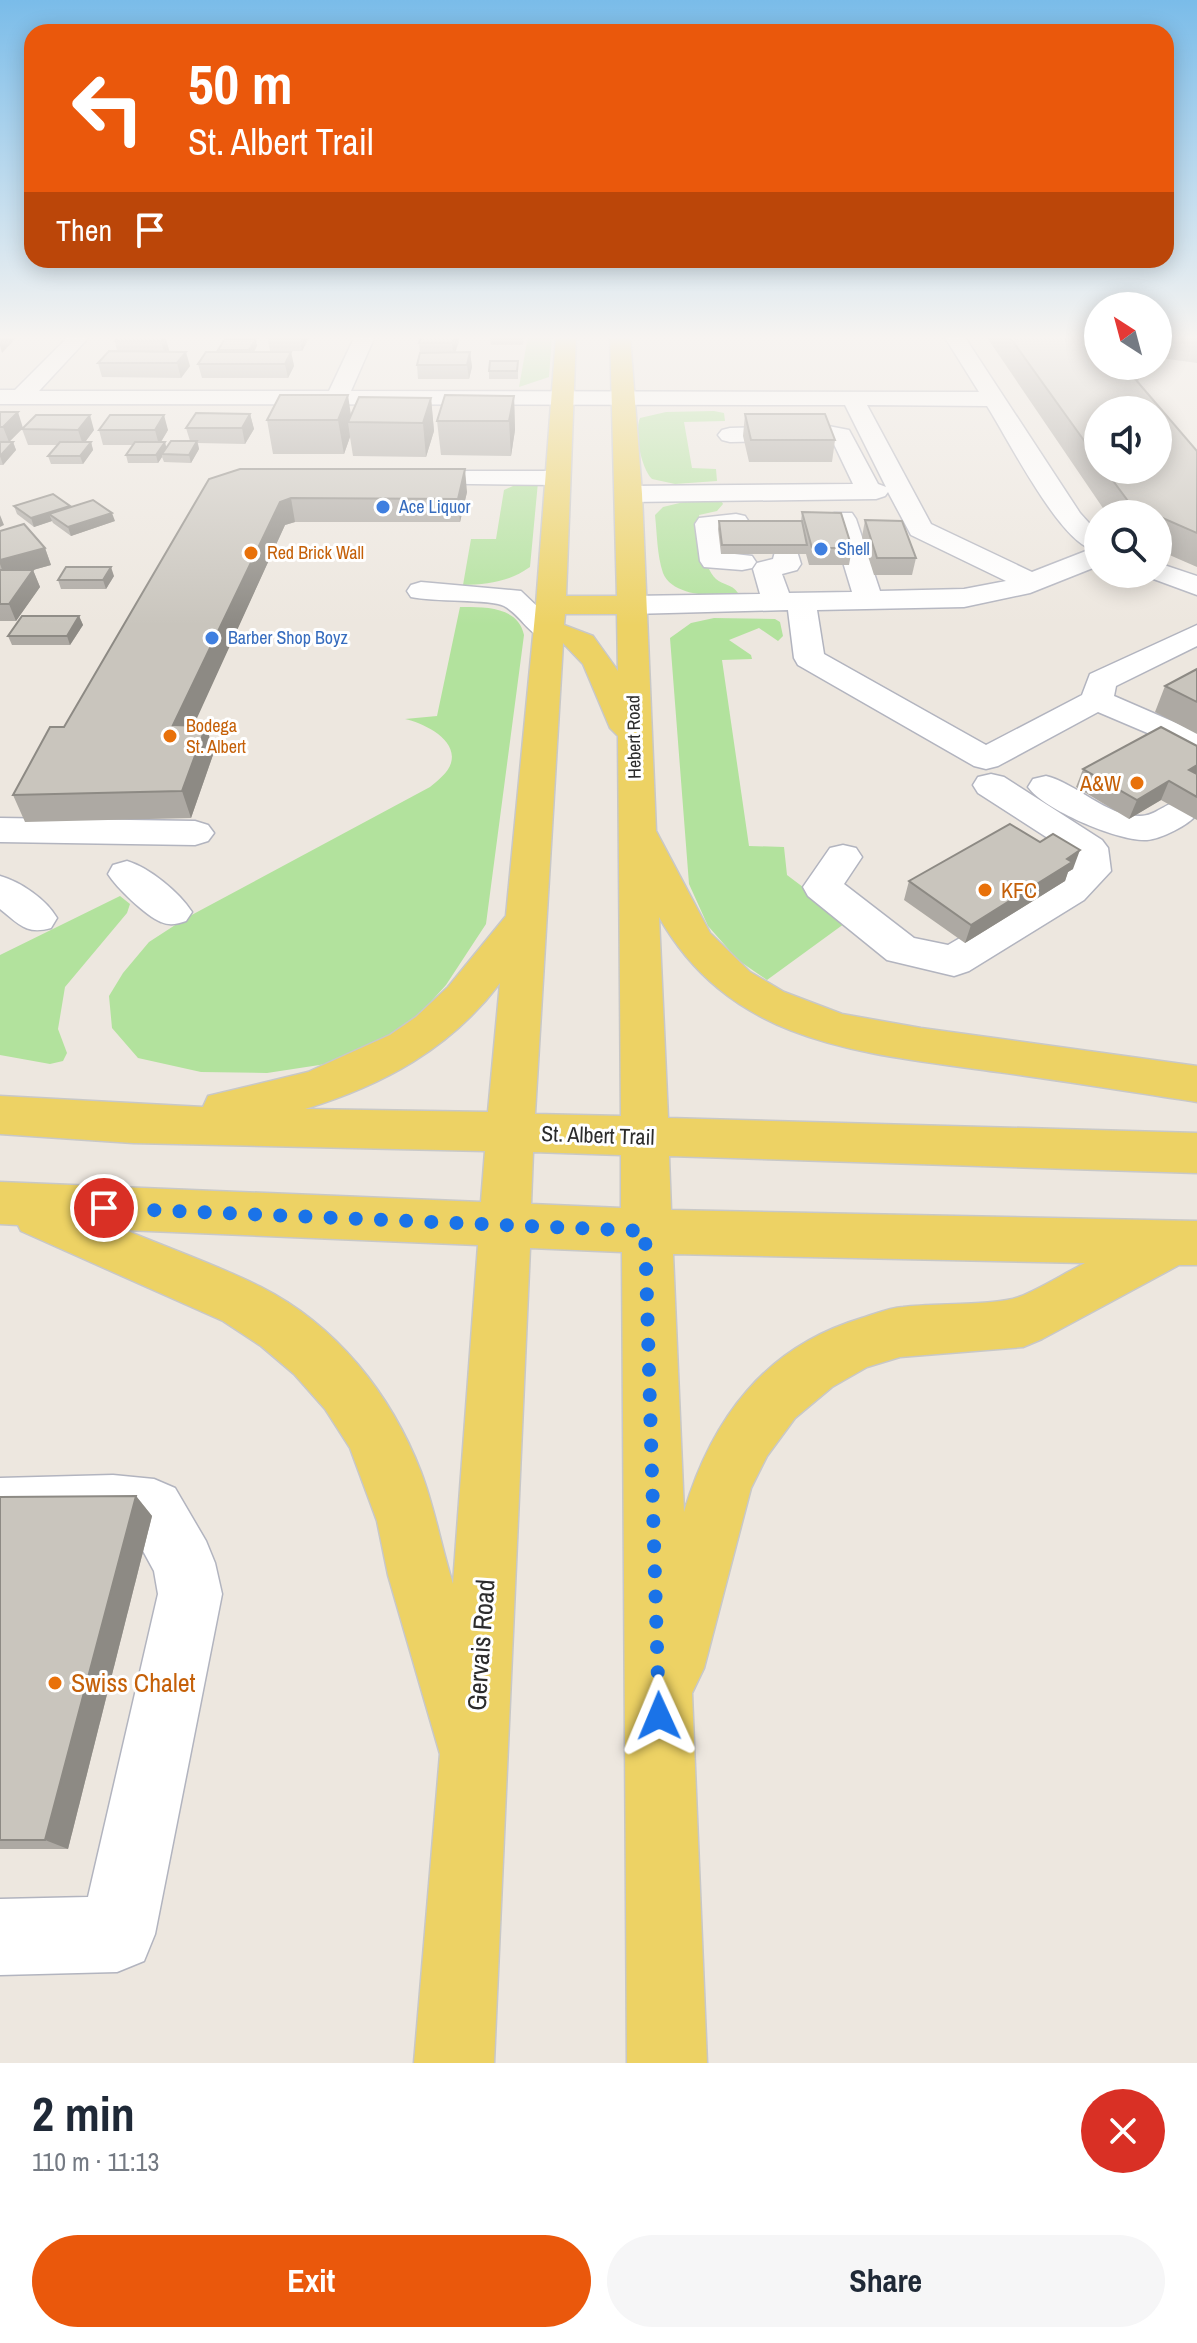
<!DOCTYPE html>
<meta charset="utf-8">
<style>
body{margin:0;font-family:"Archivo Narrow",sans-serif;background:#f6f6f7;color:#1f2937;height:100vh;display:flex;flex-direction:column;font-size:30px;white-space:nowrap}
*{box-sizing:border-box;margin:0}
p{font-size:26px;color:#747a83}
.icon{flex:none;width:44px;height:44px;fill:none;stroke:currentColor;stroke-width:2;stroke-linecap:round;stroke-linejoin:round}
.map{position:relative;height:2063px;overflow:hidden}
.side{display:flex;flex-direction:column;background:#fff;flex:1}
.side>*{flex:none}
.guide{position:absolute;left:24px;top:24px;width:1150px;height:244px;border-radius:24px;box-shadow:0 4px 20px #0003;background:#ea580c;color:#fff;overflow:hidden}
.needle{width:52px;rotate:324deg}
.fabs{position:absolute;left:1084px;top:292px;display:grid;gap:16px}
.fabs a{display:grid;place-items:center;width:88px;height:88px;border-radius:50%;background:#fff;box-shadow:0 4px 20px #0003;font-size:40px}
.pin{position:absolute;display:grid;place-items:center;width:68px;height:68px;color:#fff;margin:-34px;border:4px solid #fff;border-radius:50%;box-shadow:0 2px 8px #0007}
.me{position:absolute;width:88px;margin:-44px;rotate:359deg;stroke-linejoin:round;filter:drop-shadow(0 0 6px #0008)}
.turn{display:flex;align-items:center;gap:28px;height:168px;padding:0 32px;font-size:36px}
.turn .icon{width:104px;height:104px;stroke-width:2.5}
.turn b{display:block;font-size:56px;line-height:68px}
.then{display:flex;align-items:center;height:76px;padding:0 32px;background:#0003;gap:16px;font-size:30px}
.round{display:grid;place-items:center;flex:none;width:84px;height:84px;border-radius:42px;background:#f6f6f7}
.head{display:flex;align-items:center;justify-content:space-between;height:136px;padding:0 32px}
h1{font-size:48px;font-weight:700;line-height:60px}
.action{display:flex;gap:16px;margin-top:auto;padding:16px 32px}
.action a{flex:1;height:92px;border-radius:48px;background:#ea580c;color:#fff;font-size:32px;font-weight:700;line-height:92px;text-align:center}
.action a+a{background:#f6f6f7;color:#1f2937}
.map>svg:first-child{display:block}
.green{fill:#b2e29d}
.lines{fill:none;stroke-linecap:round;stroke-linejoin:round}
.minor-casing{stroke:#b2b4bf;stroke-width:3}
.major-casing{stroke:#c8c8c8;stroke-width:3}
.minor{fill:#fff;fill-rule:evenodd}
.major{fill:#edd264;fill-rule:evenodd}
.wall{fill:#ada9a3;fill-rule:evenodd}
.shaded-wall{fill:#8d8a84}
.building{fill:#c9c5bd;stroke:#8d8a84;stroke-width:2}
.route{stroke:#1a73e8;stroke-width:14;stroke-dasharray:0 25.2}
.shop-dot{fill:#3f7fe0;stroke:#fff;stroke-width:3}
.food-dot{fill:#e8710a;stroke:#fff;stroke-width:3}
.labels{text-anchor:middle;stroke-width:6;stroke-linejoin:round;paint-order:stroke}
.far-shop-label{font-size:18px;fill:#366cbe;stroke:#fff;text-anchor:start}
.far-food-label{font-size:18px;fill:#c56008;stroke:#fff;text-anchor:start}
.far-street-label{font-size:18px;fill:#2c2c2c;stroke:#fff}
.food-label{font-size:22px;fill:#c56008;stroke:#fff;text-anchor:end}
.street-label{font-size:22px;fill:#2c2c2c;stroke:#fff}
.near-street-label{font-size:26px;fill:#2c2c2c;stroke:#fff}
.near-food-label{font-size:26px;fill:#c56008;stroke:#fff;text-anchor:start}
</style>
<div class="map">
<svg width="1197" height="2063" viewBox="0 0 1197 2063">
<rect width="100%" height="100%" fill="#ede7df"/>
<!-- green -->
<g class="green">
<polygon points="528,336 552,336 549,377 519,387"/>
<path d="M714,411l10,2 1,8 -41,1 8,46 24,1 1,12 -42,3 -23,-5c-11,-11 -18,-47 -12,-61l26,-6z"/>
<path d="M524,481l14,1 -8,85c-21,15 -42,17 -67,18l8,-46h25l8,-49z"/>
<path d="M692,500h29l2,4 -6,7 -18,4c4,20 3,51 17,64 7,6 16,5 22,14l-4,2c-20,2 -62,1 -71,-22 -6,-17 -6,-40 -8,-58l8,-8z"/>
<path d="M460,607c24,0 58,-1 64,28l-38,289 -40,61 -28,31 -38,26 -54,22 -59,9 -66,-1 -63,-14 -26,-30 -3,-32 14,-23 26,-31 37,-24 244,-131c7,-6 18,-14 21,-24 7,-24 -28,-40 -46,-44l32,-3z"/>
<polygon points="714,618 775,619 780,622 783,636 778,641 759,628 729,640 751,655 752,659 722,660 749,846 784,847 787,875 848,921 767,980 738,960 708,926 689,884 670,638 691,623"/>
<polygon points="120,896 130,904 127,913 65,987 58,1029 67,1053 63,1061 50,1064 0,1055 0,955"/>
</g>
<g class="lines">
<defs>
<g id="minor">
<path d="M69,336h21l-51,55h290l26,-55h20l-24,55 628,1 -35,-56h20l116,177 18,20v33l-68,27 -66,14 -147,3 7,44 162,91 96,-50 8,-21 107,-49v21l-81,40 -2,10 83,36v22l-99,-42 -100,54 -12,3 -12,-3 -176,-101 -4,-7 -6,-48 -157,4 -10,-3 -5,-6 5,-6 10,-3 129,-2 -7,-25 4,-6 16,-4 3,-11 10,-2 10,2 5,16 -4,6 -15,4 7,19 63,-1 -22,-73 4,-6h18l4,6 24,72 84,-2 42,-8 -95,-46 -23,-43 -3,4 -9,3 -247,3 -9,-3 -4,-5 4,-5 9,-3 224,-2 -21,-44 -102,2 -8,-2 -4,-5 4,-5 8,-2 93,-3 26,5 29,54 8,3 -41,-82 -845,-1v-14h15zM867,405l120,1c21,33 70,131 104,143l-59,23 -101,-48z"/>
<polygon points="405,471 558,471 567,473 570,478 567,483 558,485 396,483 393,478 396,473"/>
<polygon points="736,514 745,516 749,522 745,528 722,531 726,553 752,556 756,562 752,568 742,570 704,567 700,561 695,524 699,518"/>
<polygon points="1158,563 1197,576 1197,595 1148,577 1146,574 1158,574"/>
<path d="M421,582l100,9 43,41 -4,6c-29,7 -34,-20 -56,-32 -13,-7 -72,-4 -93,-9l-4,-6 4,-6z"/>
<polygon points="991,774 1004,777 1102,840 1108,848 1111,871 1084,900 969,971 954,976 887,960 808,896 803,887 830,848 843,845 856,848 862,857 844,884 914,938 948,945 1056,882 1072,868 1071,853 978,793 973,785 978,777"/>
<path d="M1046,776c32,8 59,40 94,40 20,0 27,-20 54,-13l3,11c-8,11 -36,25 -50,26 -27,2 -103,-30 -119,-53l5,-8z"/>
<polygon points="0,818 195,821 208,825 214,833 208,841 195,845 0,842"/>
<path d="M127,861c23,7 52,31 65,51l-6,9c-9,3 -16,5 -25,1 -15,-6 -45,-35 -53,-48l5,-9z"/>
<path d="M0,876c21,6 46,23 57,42l-6,10c-25,7 -32,-4 -51,-19z"/>
<polygon points="113,1475 154,1479 175,1488 206,1541 215,1563 222,1594 155,1934 144,1961 117,1972 0,1975 0,1899 88,1897 158,1594 154,1571 136,1538 113,1535 0,1538 0,1478"/>
</g>
<path id="major" d="M556,336h20l-10,260h51l-7,-260h20l12,158 14,337 54,102 40,39 34,20 58,22 79,14 276,38v36c-66,-10 -133,-21 -199,-30 -133,-19 -265,-25 -339,-155l9,201 529,15v40l-528,-17 2,54 526,11v44h-18l-137,74 -19,8 -123,10 -33,10 -35,20 -37,31 -28,38 -16,32 -47,180 -12,25 15,370h-80l-5,-811 -92,-4 -36,815h-80l26,-309 -52,-179 -11,-54 -27,-73 -25,-39 -31,-35 -33,-28 -38,-25 -202,-90 -3,-6 -18,-1v-42l481,20 4,-51 -352,-8 -133,-9v-38l203,11 5,-11 100,-24 82,-37 26,-18 32,-30 58,-71 30,-311zM565,614h52l1,57 -25,-35 -29,-11zM563,643l20,21 27,64 8,8 3,380 -86,-2zM500,983l-12,129 -183,-3c78,-24 145,-60 195,-126zM533,1152l88,3v53l-90,-4zM125,1230l353,15 -25,339c-12,-38 -18,-75 -32,-112 -30,-78 -85,-147 -160,-185 -44,-22 -91,-38 -136,-57zM673,1254l412,9c-22,11 -43,25 -66,34 -24,9 -86,6 -116,10 -14,1 -28,7 -41,11 -97,29 -150,100 -178,194z"/>
</defs>
<!-- minor casing -->
<use href="#minor" class="minor-casing"/>
<!-- major casing -->
<use href="#major" class="major-casing"/>
<!-- minor -->
<use href="#minor" class="minor"/>
<!-- major -->
<use href="#major" class="major"/>
</g>
<!-- wall -->
<g class="wall">
<polygon points="165,336 169,350 168,352 190,366 181,378 102,377 98,363 117,351 115,341"/>
<polygon points="267,336 310,336 302,351 270,351"/>
<polygon points="524,336 523,345 491,345 490,338"/>
<path d="M986,336h112v30h45l-5,16 59,69v116l-39,-17v-36h-51zM1098,410l60,60h-60z"/>
<polygon points="1158,336 1197,336 1197,363 1161,358 1158,354"/>
<polygon points="459,341 455,352 470,352 472,367 469,379 418,379 417,365 420,354 419,343"/>
<polygon points="257,346 254,352 291,352 294,366 288,378 202,378 198,364 219,352 218,350"/>
<polygon points="518,361 518,379 489,379 489,371"/>
<polygon points="514,396 515,430 511,456 441,455 437,421"/>
<polygon points="431,398 434,431 426,457 353,456 350,437 344,454 273,454 267,420 351,415"/>
<polygon points="0,412 23,428 9,442 13,442 16,450 3,465 0,465"/>
<polygon points="250,414 254,429 245,444 198,443 199,449 191,463 164,462 162,457 158,463 128,463 126,455 133,445 103,445 99,430 168,430 161,442 166,448 190,441 186,428"/>
<polygon points="745,414 835,440 832,462 749,462 743,436"/>
<polygon points="22,429 94,430 85,442 91,442 93,450 83,464 51,464 48,456 57,445 28,445"/>
<polygon points="209,479 467,492 460,522 295,522 285,525 193,725 206,726 214,752 191,818 25,822 13,795 64,727"/>
<polygon points="14,506 70,506 71,507 115,521 71,536 53,523 52,521 34,527 17,514"/>
<polygon points="802,512 852,548 849,565 809,565 806,554 721,554 718,529 719,521 801,521"/>
<polygon points="865,520 916,558 912,575 874,575 862,537"/>
<polygon points="0,531 45,548 51,565 33,570 40,587 16,621 0,621"/>
<polygon points="114,576 106,589 61,589 58,580"/>
<polygon points="79,616 83,625 70,645 12,645 8,636"/>
<polygon points="1197,669 1197,734 1155,712 1165,686"/>
<polygon points="1197,746 1197,820 1161,800 1129,819 1076,787 1083,769"/>
<polygon points="1073,869 1068,872 1065,881 965,943 904,900 909,881"/>
<polygon points="136,1496 152,1516 68,1849 0,1849 0,1497"/>
</g>
<!-- shaded-wall -->
<g class="shaded-wall">
<polygon points="18,336 2,353 0,346 0,337"/>
<polygon points="165,336 169,350 165,356 161,341"/>
<polygon points="300,336 310,336 302,351 300,337"/>
<polygon points="455,336 458,336 459,341 454,357 452,343"/>
<polygon points="256,339 257,346 251,357 249,350"/>
<polygon points="186,352 190,366 181,378 177,363"/>
<polygon points="291,352 294,366 288,378 285,364"/>
<polygon points="470,352 472,367 469,379 467,365"/>
<polygon points="348,395 352,422 348,422 350,437 344,454 338,420"/>
<polygon points="514,396 515,430 511,456 509,421"/>
<polygon points="431,398 434,431 426,457 423,423"/>
<polygon points="18,412 23,428 9,442 3,427"/>
<polygon points="250,414 254,429 245,444 242,428"/>
<polygon points="90,415 94,430 83,445 78,430"/>
<polygon points="164,415 168,430 159,445 155,430"/>
<polygon points="197,441 199,449 191,463 189,455"/>
<polygon points="13,442 16,450 3,465 0,456"/>
<polygon points="91,442 93,450 83,464 80,456"/>
<polygon points="165,442 167,450 162,454 162,457 158,463 156,455"/>
<polygon points="465,469 467,492 460,522 458,499"/>
<polygon points="291,498 295,522 285,525 182,751 173,725 280,502"/>
<polygon points="70,506 73,514 49,514 52,521 34,527 31,518"/>
<polygon points="112,513 115,521 71,536 68,527"/>
<polygon points="0,515 4,525 0,527"/>
<polygon points="45,548 51,565 33,570 40,587 16,621 9,604 5,578 0,564 0,560"/>
<polygon points="111,567 114,576 106,589 103,580"/>
<polygon points="79,616 83,625 70,645 67,636"/>
<polygon points="206,726 214,752 191,818 182,791"/>
<polygon points="1197,765 1197,778 1180,788 1189,770"/>
<polygon points="1169,781 1161,800 1129,819 1137,800"/>
<polygon points="1080,850 1073,869 1068,872 1065,881 965,943 971,925"/>
<polygon points="136,1496 152,1516 68,1849 45,1840"/>
</g>
<!-- building -->
<g class="building">
<polygon points="118,336 165,336 161,341 115,341"/>
<polygon points="267,336 300,336 300,337"/>
<polygon points="422,336 455,336 452,343 419,343"/>
<polygon points="491,336 523,336 522,338 490,338"/>
<polygon points="1009,336 1098,336 1098,366 1124,366 1197,451 1197,533 1158,516 1158,514 1152,514 1131,505 1105,470 1158,470 1158,410 1098,410 1098,460"/>
<polygon points="225,339 256,339 249,350 218,350"/>
<polygon points="109,351 186,352 177,363 98,363"/>
<polygon points="206,352 291,352 285,364 198,364"/>
<polygon points="470,352 467,365 417,365 420,353"/>
<polygon points="490,361 518,361 517,371 489,371"/>
<polygon points="280,395 348,395 338,420 267,420"/>
<polygon points="445,395 514,396 509,421 437,421"/>
<polygon points="359,397 431,398 423,423 348,422"/>
<polygon points="0,412 18,412 3,427 0,427"/>
<polygon points="196,413 250,414 242,428 186,428"/>
<polygon points="745,414 825,414 835,440 751,440"/>
<polygon points="36,415 90,415 78,430 22,429"/>
<polygon points="110,415 164,415 155,430 99,430"/>
<polygon points="171,441 197,441 189,455 162,454"/>
<polygon points="0,442 13,442 0,456"/>
<polygon points="60,442 91,442 80,456 48,456"/>
<polygon points="135,442 165,442 156,455 126,455"/>
<polygon points="240,469 465,469 458,499 291,498 280,502 173,725 206,726 182,791 13,795 50,727 64,727 209,479"/>
<polygon points="53,494 70,506 31,518 14,506"/>
<polygon points="93,500 112,513 68,527 49,514"/>
<polygon points="802,512 841,513 852,548 812,548"/>
<polygon points="865,520 902,521 916,558 877,558"/>
<polygon points="719,521 802,521 807,545 722,545"/>
<polygon points="24,524 45,548 0,560 0,531"/>
<polygon points="66,567 111,567 103,580 58,580"/>
<polygon points="0,570 33,570 9,604 0,604"/>
<polygon points="22,616 79,616 67,636 8,636"/>
<polygon points="1197,669 1197,702 1165,686"/>
<polygon points="1161,727 1197,746 1197,765 1189,770 1197,774 1197,797 1169,781 1137,800 1083,769"/>
<polygon points="1010,824 1040,842 1053,834 1080,850 1067,859 1072,862 971,925 909,881"/>
<polygon points="136,1496 45,1840 0,1840 0,1497"/>
</g>
<!-- sky -->
<linearGradient id="sky" x2="0" y2="1"><stop stop-color="#7abce9"/><stop offset="0.54" stop-color="#f7f4f1"/><stop offset="1" stop-color="#f7f4f1" stop-opacity="0"/></linearGradient>
<rect width="1197" height="625" fill="url(#sky)"/>
<g class="lines">
<!-- route -->
<polyline class="route" points="104,1208 645,1231 659,1716"/>
</g>
<!-- markers -->
<g class="shop-dot">
<circle cx="383" cy="507" r="8"/>
<circle cx="821" cy="549" r="8"/>
<circle cx="212" cy="638" r="8"/>
</g>
<g class="food-dot">
<circle cx="251" cy="553" r="8"/>
<circle cx="170" cy="736" r="8"/>
<circle cx="1137" cy="783" r="8"/>
<circle cx="985" cy="890" r="8"/>
<circle cx="55" cy="1683" r="8"/>
</g>
<g class="labels">
<!-- far-shop labels -->
<g class="far-shop-label">
<text x="399" y="513">Ace Liquor</text>
<text x="837" y="555">Shell</text>
<text x="228" y="644">Barber Shop Boyz</text>
</g>
<!-- far-food labels -->
<g class="far-food-label">
<text x="267" y="559">Red Brick Wall</text>
<text x="186" y="732">Bodega<tspan x="186" dy="21">St. Albert</tspan></text>
</g>
<!-- far-street labels -->
<g class="far-street-label">
<text transform="translate(634 737) rotate(-91)" y="6">Hebert Road</text>
</g>
<!-- food labels -->
<g class="food-label">
<text x="1121" y="791">A&amp;W</text>
<text x="1001" y="898" text-anchor="start">KFC</text>
</g>
<!-- street labels -->
<g class="street-label">
<text transform="translate(598 1135) rotate(2)" y="8">St. Albert Trail</text>
</g>
<!-- near-street labels -->
<g class="near-street-label">
<text transform="translate(481 1645) rotate(-86)" y="9">Gervais Road</text>
</g>
<!-- near-food labels -->
<g class="near-food-label">
<text x="71" y="1692">Swiss Chalet</text>
</g>
</g>
</svg>
<div class="fabs">
<a><svg class="needle" viewBox="-14 -14 28 28"><path d="M0-13l5 13h-10z" fill="#e53935"/><path d="M0 13l5-13h-10z" fill="#747a83"/></svg></a>
<a><svg class="icon" aria-label="sound" viewBox="0 0 24 24"><path d="M4 9h4l5-4v14l-5-4H4zM17 9q2 3 0 6"/></svg></a>
<a><svg class="icon" aria-label="search" viewBox="0 0 24 24"><circle cx="10" cy="10" r="6"/><path d="M15 15l6 6"/></svg></a>
</div>
<div class="pin" style="left:104px;top:1208px;background:#d93025"><svg class="icon" aria-label="arrive" viewBox="0 0 24 24"><path d="M6 21V4h12l-3 4 3 4H6"/></svg></div>
<svg class="me" style="left:659px;top:1716px" viewBox="-20 -20 40 40"><path d="M0-17L14 15 0 8-14 15z" fill="#1a73e8" stroke="#fff" stroke-width="4"/></svg>
<div class="guide">
<div class="turn"><svg class="icon" aria-label="left" viewBox="0 0 24 24"><path d="M17 20v-9H6M10 6l-5 5 5 5"/></svg><div><b>50 m</b>St. Albert Trail</div></div>
<div class="then">Then<svg class="icon" aria-label="arrive" viewBox="0 0 24 24"><path d="M6 21V4h12l-3 4 3 4H6"/></svg></div>
</div>
</div>
<section class="side">
<div class="head"><div><h1>2 min</h1><p>110 m · 11:13</p></div><a class="round" style="background:#d93025;color:#fff"><svg class="icon" aria-label="close" viewBox="0 0 24 24"><path d="M6 6l12 12M18 6L6 18"/></svg></a></div>
<div class="action"><a>Exit</a><a>Share</a></div>
</section>
